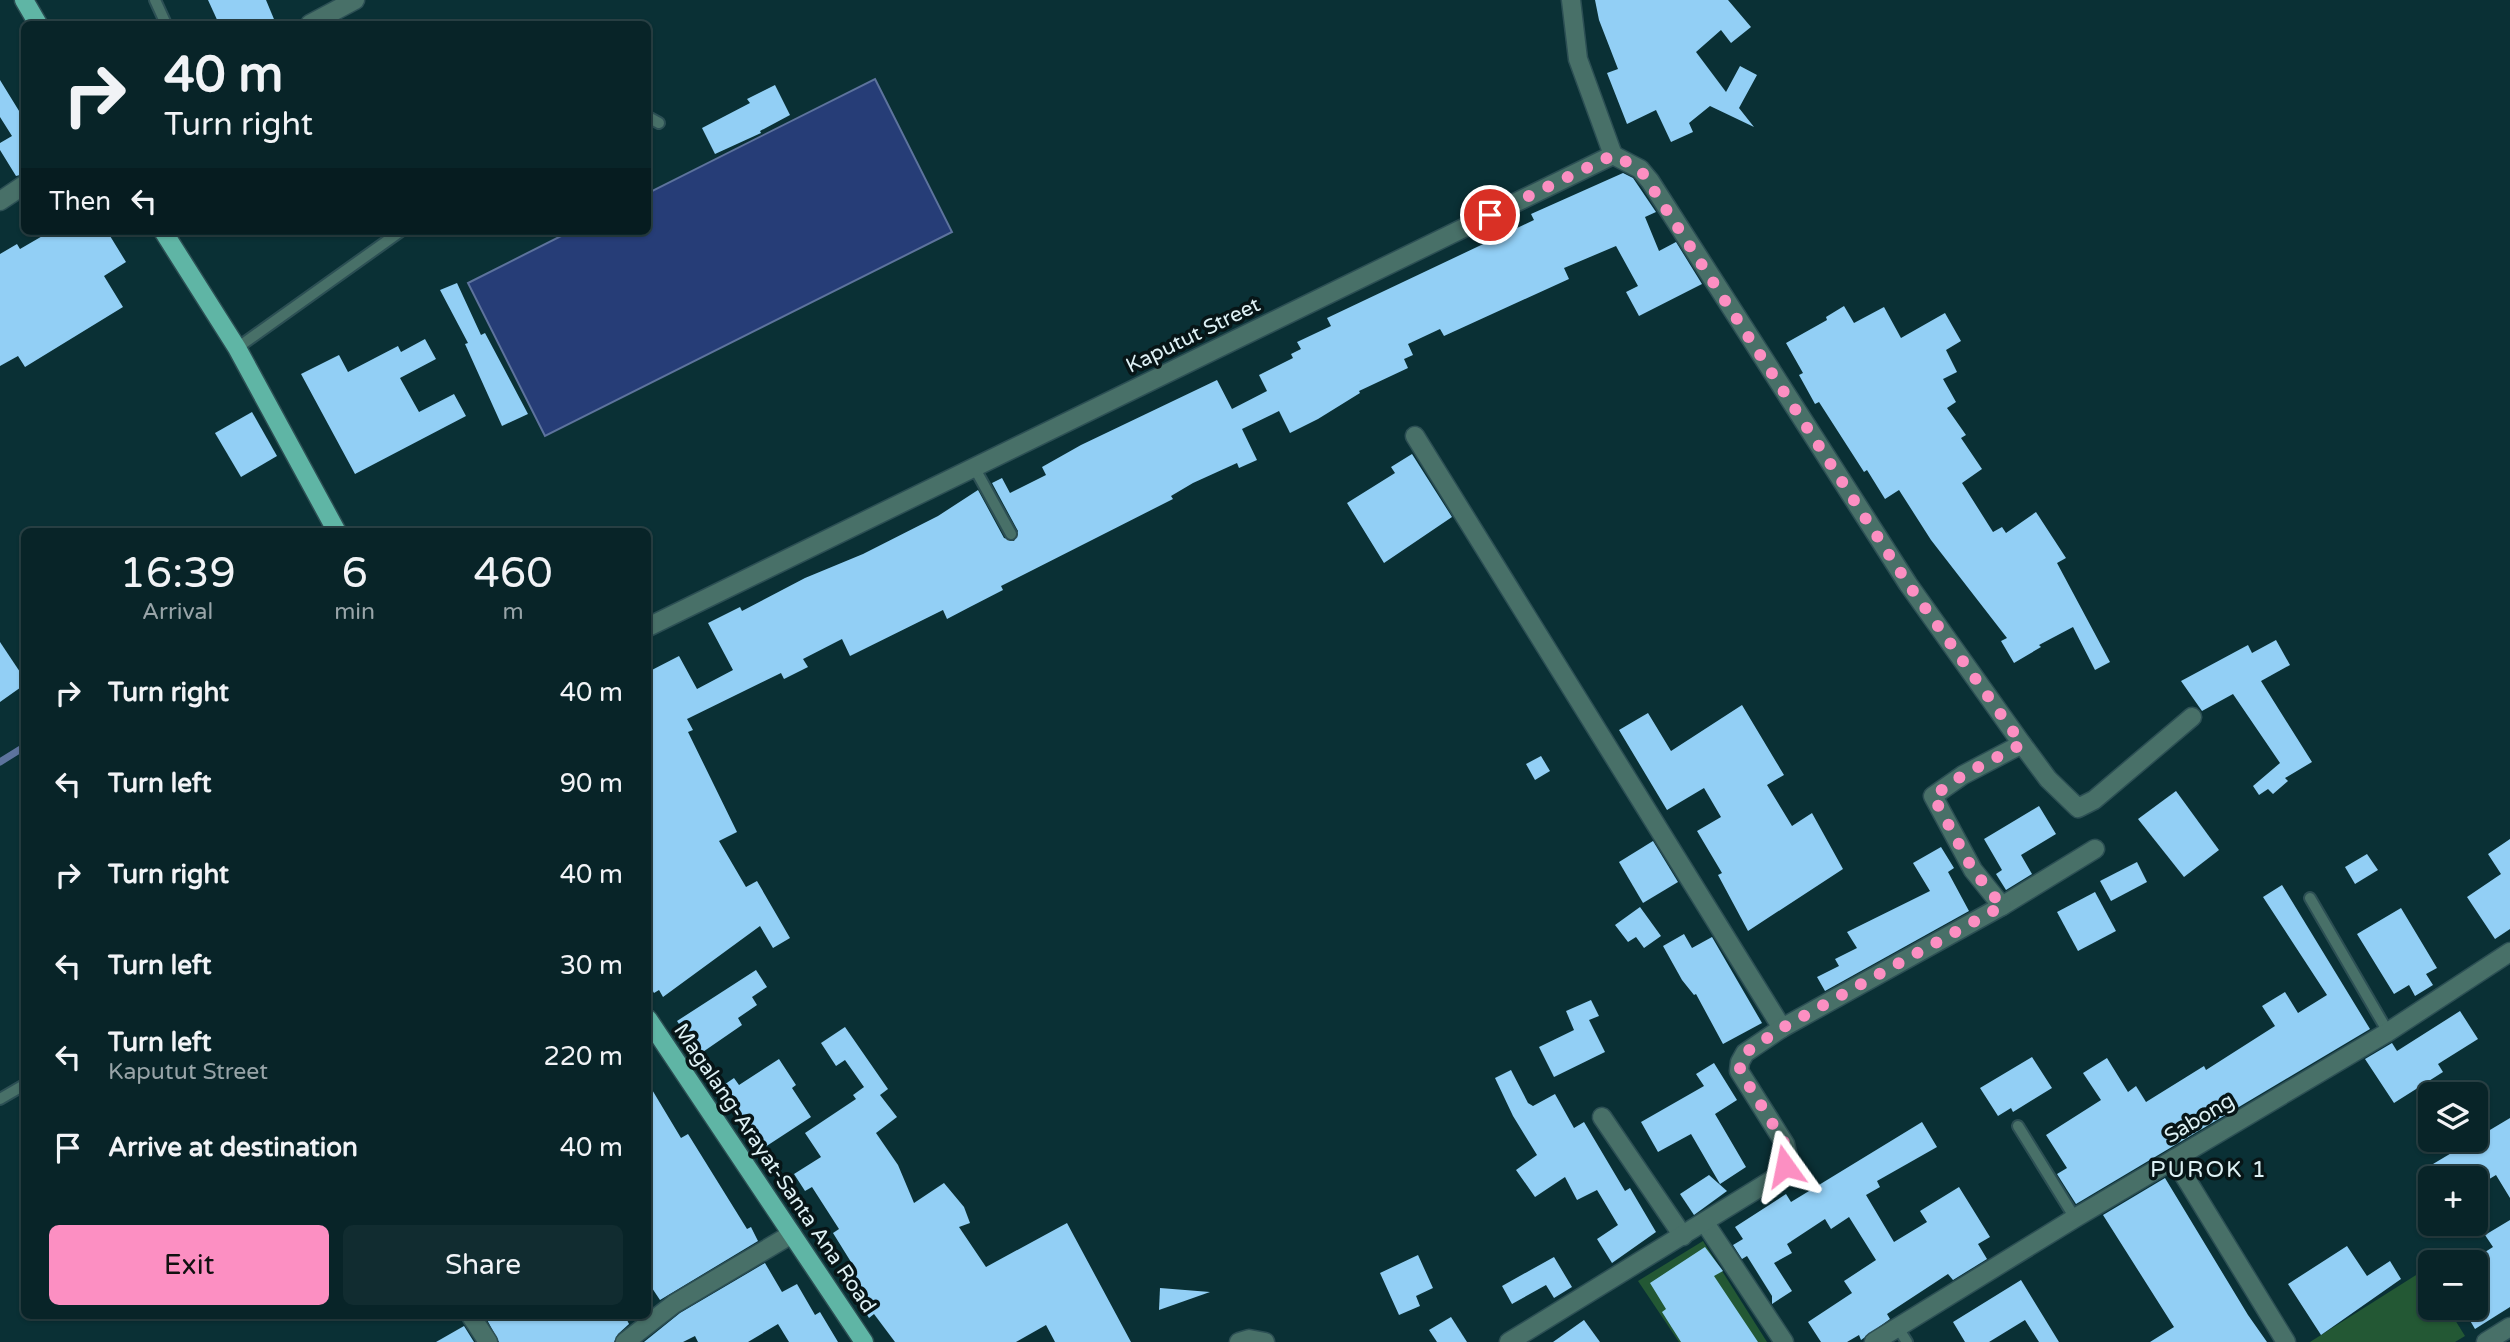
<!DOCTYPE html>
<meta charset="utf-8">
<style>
body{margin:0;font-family:"Varela Round",sans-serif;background:#112c30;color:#f1f3f6;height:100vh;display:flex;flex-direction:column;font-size:26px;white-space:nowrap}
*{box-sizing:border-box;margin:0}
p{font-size:23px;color:#98a4a8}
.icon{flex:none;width:38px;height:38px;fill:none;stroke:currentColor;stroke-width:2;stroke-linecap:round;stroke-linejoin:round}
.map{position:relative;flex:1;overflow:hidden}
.side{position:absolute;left:21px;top:528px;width:630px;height:791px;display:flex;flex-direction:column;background:#082428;border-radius:10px;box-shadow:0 2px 5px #0004,0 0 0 2px #294145}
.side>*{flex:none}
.hud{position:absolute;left:21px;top:21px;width:630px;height:214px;border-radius:10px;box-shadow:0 2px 5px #0004,0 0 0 2px #294145;background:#082428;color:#f1f3f6;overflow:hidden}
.tools{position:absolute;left:2418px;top:1082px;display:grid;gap:14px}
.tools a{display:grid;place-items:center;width:70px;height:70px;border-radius:10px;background:#082428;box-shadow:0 2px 5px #0004,0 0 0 2px #294145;font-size:35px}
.pin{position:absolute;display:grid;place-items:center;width:60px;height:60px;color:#fff;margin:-30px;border:4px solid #fff;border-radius:50%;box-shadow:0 2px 7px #0007}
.me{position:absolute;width:77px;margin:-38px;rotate:348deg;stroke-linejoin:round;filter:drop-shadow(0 0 5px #0008)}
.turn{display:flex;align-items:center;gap:24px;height:147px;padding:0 28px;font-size:32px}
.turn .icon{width:91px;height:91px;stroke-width:2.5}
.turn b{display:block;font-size:49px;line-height:60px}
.then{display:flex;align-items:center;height:66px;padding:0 28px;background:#0003;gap:14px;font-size:26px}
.eta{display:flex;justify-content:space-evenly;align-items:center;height:119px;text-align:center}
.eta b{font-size:42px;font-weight:600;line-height:49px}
.cta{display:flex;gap:14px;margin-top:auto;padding:14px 28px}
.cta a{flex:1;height:80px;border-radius:10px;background:#fc8fc2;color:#111;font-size:28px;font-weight:600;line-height:80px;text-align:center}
.cta a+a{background:#112c30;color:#f1f3f6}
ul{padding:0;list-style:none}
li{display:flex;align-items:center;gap:21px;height:91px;padding:0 28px}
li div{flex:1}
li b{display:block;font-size:26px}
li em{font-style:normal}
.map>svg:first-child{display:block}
.green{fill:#235834}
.water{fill:#263d77;stroke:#5d739d;stroke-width:2}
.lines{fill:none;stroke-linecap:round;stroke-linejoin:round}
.stream{stroke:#5d739d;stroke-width:7}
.building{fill:#92cff5}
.service-casing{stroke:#2c4f54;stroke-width:14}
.minor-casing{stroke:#2c4f54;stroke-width:21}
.tertiary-casing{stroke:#2c4f54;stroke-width:21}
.primary-casing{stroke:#2c4f54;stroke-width:21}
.service{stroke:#487068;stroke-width:10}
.minor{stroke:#487068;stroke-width:18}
.tertiary{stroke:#487068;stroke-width:18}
.primary{stroke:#5fb5a5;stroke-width:18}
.route{stroke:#fc8fc2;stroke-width:12;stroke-dasharray:0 21.6}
.labels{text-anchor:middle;stroke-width:7;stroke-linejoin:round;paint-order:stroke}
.street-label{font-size:21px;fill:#def1f5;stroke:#071517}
.neighbourhood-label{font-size:23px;letter-spacing:2px;fill:#def1f5;stroke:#071517}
</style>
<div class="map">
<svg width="2510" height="1342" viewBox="0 0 2510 1342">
<rect width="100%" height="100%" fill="#0a3035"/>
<!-- green -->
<g class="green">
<polygon points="1703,1241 1767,1342 1679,1342 1638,1281"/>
<polygon points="2424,1270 2431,1281 2431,1307 2447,1307 2465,1336 2455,1342 2310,1342"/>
</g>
<!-- water -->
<polygon class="water" points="875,79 952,232 545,436 468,283 571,231 648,231 648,193"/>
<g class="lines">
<!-- stream -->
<polyline class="stream" points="0,762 24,747"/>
</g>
<!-- building -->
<g class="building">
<polygon points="208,0 266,0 276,24 219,24"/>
<polygon points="1595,0 1728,0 1751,27 1731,43 1721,30 1696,52 1726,92 1740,66 1757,75 1739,108 1754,127 1710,106 1689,123 1693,132 1671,142 1656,110 1627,124 1607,73 1618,69 1599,20"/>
<polygon points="0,80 24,119 24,174 16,176 0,150 0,143 12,136 0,117"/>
<polygon points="775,85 790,115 760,131 761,133 715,154 702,128 750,103 747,99"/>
<polygon points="1623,173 1633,178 1656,212 1645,217 1659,251 1676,242 1702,284 1639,316 1626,292 1638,286 1616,246 1564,268 1569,279 1444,336 1440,329 1408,344 1413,355 1404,359 1408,368 1359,391 1360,393 1318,419 1290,433 1279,411 1242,429 1257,460 1239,468 1237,463 1193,483 1171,496 1173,499 1001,586 1003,590 968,608 947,619 943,610 850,656 842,639 803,659 808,667 784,679 781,673 687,719 693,730 688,732 737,832 719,841 746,887 757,881 790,938 773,948 760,926 663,997 659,990 654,993 648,983 648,672 679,656 697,689 733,670 708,623 740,607 742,611 805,578 863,554 938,516 978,490 1004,538 1014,541 1018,531 992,483 1002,478 1010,493 1046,475 1042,467 1081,445 1217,380 1232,409 1267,391 1259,375 1293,358 1291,354 1301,349 1297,342 1331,326 1327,318 1534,220 1531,214"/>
<polygon points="51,231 107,231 126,262 104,276 123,307 25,367 18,356 0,366 0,254 17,244 20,249"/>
<polygon points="457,283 481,335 485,333 528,414 502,426 465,344 468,343 440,290"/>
<polygon points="1844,306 1854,323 1884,307 1901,338 1945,313 1961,341 1946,350 1957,372 1943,379 1956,402 1947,408 1966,435 1961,438 1982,469 1962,483 1993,532 2002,527 2006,533 2036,512 2066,558 2057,563 2110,662 2095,670 2073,627 2039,645 2041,647 2014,663 2001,641 2007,638 1931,540 1899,490 1885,499 1867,470 1864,472 1819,402 1815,404 1799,375 1803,373 1786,343 1827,320 1826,317"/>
<polygon points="425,339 436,359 400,378 419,412 454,394 466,416 355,474 301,374 339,355 348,372 398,346 401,352"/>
<polygon points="252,412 277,456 241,477 215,433"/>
<polygon points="1412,454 1452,517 1384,563 1347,503 1395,473 1391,467"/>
<polygon points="2276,640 2290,665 2261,681 2312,762 2285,778 2288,781 2273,794 2268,789 2259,795 2253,786 2280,763 2233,694 2202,711 2181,681 2248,645 2252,653"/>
<polygon points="0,642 24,678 24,685 0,702"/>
<polygon points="1742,705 1784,775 1767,785 1792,826 1812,813 1843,869 1748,931 1718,875 1722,873 1697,831 1721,817 1704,788 1667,810 1619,730 1648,713 1671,751"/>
<polygon points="1541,756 1550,771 1535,780 1526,764"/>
<polygon points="2176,791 2219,850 2184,877 2138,819"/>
<polygon points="2039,806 2056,834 2021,855 2032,874 2006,890 1996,874 2002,870 1984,839"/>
<polygon points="2510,839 2510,929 2495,939 2467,897 2501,874 2488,854"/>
<polygon points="1653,841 1678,882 1643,903 1619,862"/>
<polygon points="1941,847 1954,868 1948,872 1969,911 1825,991 1817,977 1839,966 1835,959 1857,948 1847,932 1930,891 1913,863"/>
<polygon points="2367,854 2378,870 2355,884 2345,867"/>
<polygon points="2137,862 2147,882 2111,901 2100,881"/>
<polygon points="2282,885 2370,1029 2076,1204 2057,1174 2067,1168 2046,1135 2101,1100 2083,1073 2107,1058 2128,1092 2136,1086 2146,1102 2204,1066 2206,1070 2275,1026 2262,1006 2285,992 2298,1013 2327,995 2263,897"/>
<polygon points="2095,892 2116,931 2078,951 2057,912"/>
<polygon points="1640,907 1661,936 1644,948 1636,937 1628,942 1615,925"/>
<polygon points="2401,908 2437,968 2426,974 2433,985 2415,996 2409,985 2394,994 2357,934"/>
<polygon points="1684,934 1692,948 1712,937 1762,1023 1723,1044 1696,994 1694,995 1682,980 1663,946"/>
<polygon points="756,970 767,987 752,997 757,1005 738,1018 742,1025 697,1056 682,1035 685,1033 677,1021"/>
<polygon points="1591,1000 1599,1016 1589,1020 1605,1052 1554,1077 1539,1047 1574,1030 1566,1011"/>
<polygon points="2460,1011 2478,1039 2438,1064 2443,1072 2394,1103 2365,1059 2392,1043 2397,1051"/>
<polygon points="845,1027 888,1089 880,1095 897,1117 876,1133 898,1165 914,1203 944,1183 964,1207 970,1223 959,1227 986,1267 1067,1223 1131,1342 1055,1342 1046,1325 1016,1342 895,1342 874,1314 869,1318 860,1303 866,1300 845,1265 851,1262 833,1233 839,1229 812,1187 805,1191 794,1174 821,1157 805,1133 856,1099 853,1095 864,1087 845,1060 836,1066 821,1043"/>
<polygon points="2032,1057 2052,1088 2013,1112 2011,1108 1998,1116 1980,1088"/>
<polygon points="779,1059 796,1085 792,1088 811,1117 762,1149 718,1089 734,1078 739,1085"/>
<polygon points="1714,1063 1737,1100 1715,1114 1746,1167 1720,1184 1691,1134 1658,1152 1641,1122 1704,1086 1696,1074"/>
<polygon points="1511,1070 1528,1103 1533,1106 1555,1094 1574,1128 1584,1122 1625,1191 1630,1188 1656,1232 1612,1263 1597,1239 1618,1225 1597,1190 1577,1200 1565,1177 1535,1197 1516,1170 1537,1155 1513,1116 1495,1078"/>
<polygon points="648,1083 681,1138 688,1134 747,1229 751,1227 758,1241 660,1300 648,1282"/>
<polygon points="2510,1118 2510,1198 2496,1175 2476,1187 2476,1178 2441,1178 2433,1164"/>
<polygon points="1922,1122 1937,1147 1877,1181 1880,1187 1866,1195 1894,1242 1927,1222 1920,1211 1959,1187 1990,1237 1978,1244 1987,1259 1953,1280 1948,1274 1887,1314 1890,1319 1861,1340 1859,1335 1847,1342 1821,1342 1808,1322 1852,1293 1844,1281 1876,1260 1849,1217 1831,1229 1825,1219 1787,1244 1792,1253 1774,1263 1792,1291 1772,1304 1772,1296 1747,1256 1742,1259 1733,1245 1743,1239 1735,1227 1786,1194 1791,1202"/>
<polygon points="1709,1175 1727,1191 1694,1215 1680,1194"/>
<polygon points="2165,1178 2248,1315 2267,1342 2150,1342 2174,1327 2103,1215"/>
<polygon points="2510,1220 2510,1307 2475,1329 2462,1307 2476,1307 2476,1270 2490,1261 2485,1252 2493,1247 2485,1235"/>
<polygon points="2347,1246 2367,1276 2390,1261 2401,1279 2321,1335 2288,1284"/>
<polygon points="1705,1247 1723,1271 1714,1276 1758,1342 1681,1342 1662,1312 1666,1309 1650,1283"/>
<polygon points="1418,1255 1433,1288 1416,1296 1420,1306 1399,1315 1380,1273"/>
<polygon points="1554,1257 1572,1287 1554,1298 1546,1285 1512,1304 1502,1286"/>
<polygon points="765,1263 782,1292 797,1284 815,1315 820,1312 838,1342 789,1342 778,1324 748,1342 698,1342 695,1336 683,1342 644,1342 680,1313"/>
<polygon points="2021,1280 2059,1342 2039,1342 2025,1320 1989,1342 1965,1342 1953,1322"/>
<polygon points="1160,1288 1210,1292 1159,1310"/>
<polygon points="485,1316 625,1316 629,1324 618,1334 614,1342 499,1342"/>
<polygon points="1451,1317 1467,1342 1437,1342 1429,1330"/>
<polygon points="1584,1320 1600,1342 1553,1342"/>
<polygon points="464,1326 474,1342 436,1342"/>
</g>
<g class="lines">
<defs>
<g id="service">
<polyline points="155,0 166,24"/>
<polyline points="648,117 659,123"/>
<polyline points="237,348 401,231"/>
<polyline points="974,467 1011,534"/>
<polyline points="2310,898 2388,1032"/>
<polyline points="0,1099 24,1085"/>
<polyline points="2018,1126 2075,1218"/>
<polyline points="1898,1328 1907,1342"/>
</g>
<g id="minor">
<polyline points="310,24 355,0"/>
<polyline points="0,201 24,185"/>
<polyline points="1415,436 1782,1028"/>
<polyline points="2022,744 2048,779 2078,808 2094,800 2192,717"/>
<polyline points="2002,906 2095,849"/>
<polyline points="1602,1117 1683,1236"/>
<polyline points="2174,1159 2286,1342"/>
<polyline points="1705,1223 1784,1342"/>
<polyline points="471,1316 488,1342"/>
<polyline points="625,1342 674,1304 792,1234"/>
<polyline points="1239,1342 1249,1339 1265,1342"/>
<polyline points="1509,1342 1780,1175 1788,1157 1785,1144 1739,1071 1740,1062 1745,1053 1782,1028 2002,906 1973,870 1933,796 1963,775 2022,744 1908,584 1650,181 1640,169 1613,155"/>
<polyline points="1874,1342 2075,1218 2388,1032 2510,952"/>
<polyline points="2486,1342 2510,1327"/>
</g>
<polyline id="tertiary" points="648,627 1613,155 1578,59 1571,0"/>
<g id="primary">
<polyline points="24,0 38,24"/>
<polyline points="163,231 237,348 337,532"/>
<polyline points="648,1019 864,1342"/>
</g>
</defs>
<!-- service casing -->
<use href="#service" class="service-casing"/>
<!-- minor casing -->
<use href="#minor" class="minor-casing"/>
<!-- tertiary casing -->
<use href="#tertiary" class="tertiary-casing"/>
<!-- primary casing -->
<use href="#primary" class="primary-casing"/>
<!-- service -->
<use href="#service" class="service"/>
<!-- minor -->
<use href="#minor" class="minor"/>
<!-- tertiary -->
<use href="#tertiary" class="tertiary"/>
<!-- primary -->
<use href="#primary" class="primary"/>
</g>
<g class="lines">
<!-- route -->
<polyline class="route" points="1490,215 1613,155 1640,169 1908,584 2022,744 1963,775 1933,796 1973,870 2002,906 1782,1028 1745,1053 1740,1062 1740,1071 1785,1144 1788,1157 1785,1166"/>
</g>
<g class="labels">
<!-- street labels -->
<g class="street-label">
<text transform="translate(1193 335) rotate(-26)" y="7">Kaputut Street</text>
<text transform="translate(2199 1118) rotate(-31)" y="7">Sabong</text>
<text transform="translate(775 1168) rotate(56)" y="7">Magalang-Arayat-Santa Ana Road</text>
</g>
<!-- neighbourhood labels -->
<g class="neighbourhood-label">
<text x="2209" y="1177">PUROK 1</text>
</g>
</g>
</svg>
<div class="tools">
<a><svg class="icon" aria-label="layers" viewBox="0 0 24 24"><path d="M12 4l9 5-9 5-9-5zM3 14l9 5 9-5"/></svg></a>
<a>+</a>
<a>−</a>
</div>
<div class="pin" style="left:1490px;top:215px;background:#d93025"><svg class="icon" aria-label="arrive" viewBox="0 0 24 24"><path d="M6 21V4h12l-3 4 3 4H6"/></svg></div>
<svg class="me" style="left:1785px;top:1166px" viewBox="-20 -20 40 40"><path d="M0-17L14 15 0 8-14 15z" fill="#fc8fc2" stroke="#fff" stroke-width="4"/></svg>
<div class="hud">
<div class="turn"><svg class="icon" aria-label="right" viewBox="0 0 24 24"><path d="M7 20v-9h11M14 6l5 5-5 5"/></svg><div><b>40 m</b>Turn right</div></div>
<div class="then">Then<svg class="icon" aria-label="left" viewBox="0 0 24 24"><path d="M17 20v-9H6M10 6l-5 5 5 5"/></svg></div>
</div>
<section class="side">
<div class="eta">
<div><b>16:39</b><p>Arrival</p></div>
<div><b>6</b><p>min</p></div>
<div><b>460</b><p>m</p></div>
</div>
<ul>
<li><svg class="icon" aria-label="right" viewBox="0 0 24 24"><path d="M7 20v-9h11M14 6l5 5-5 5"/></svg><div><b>Turn right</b></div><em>40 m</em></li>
<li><svg class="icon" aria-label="left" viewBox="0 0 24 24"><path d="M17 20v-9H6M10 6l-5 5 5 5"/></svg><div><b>Turn left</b></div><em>90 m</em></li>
<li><svg class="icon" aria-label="right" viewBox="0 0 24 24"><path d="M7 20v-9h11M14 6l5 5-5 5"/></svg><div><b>Turn right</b></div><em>40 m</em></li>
<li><svg class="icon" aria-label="left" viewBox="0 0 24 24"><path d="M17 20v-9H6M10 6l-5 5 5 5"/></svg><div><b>Turn left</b></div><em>30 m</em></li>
<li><svg class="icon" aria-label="left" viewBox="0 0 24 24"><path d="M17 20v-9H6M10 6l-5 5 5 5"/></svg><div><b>Turn left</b><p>Kaputut Street</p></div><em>220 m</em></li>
<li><svg class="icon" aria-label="arrive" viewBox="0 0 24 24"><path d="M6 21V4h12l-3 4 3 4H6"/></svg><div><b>Arrive at destination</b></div><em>40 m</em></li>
</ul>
<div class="cta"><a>Exit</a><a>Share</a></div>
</section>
</div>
